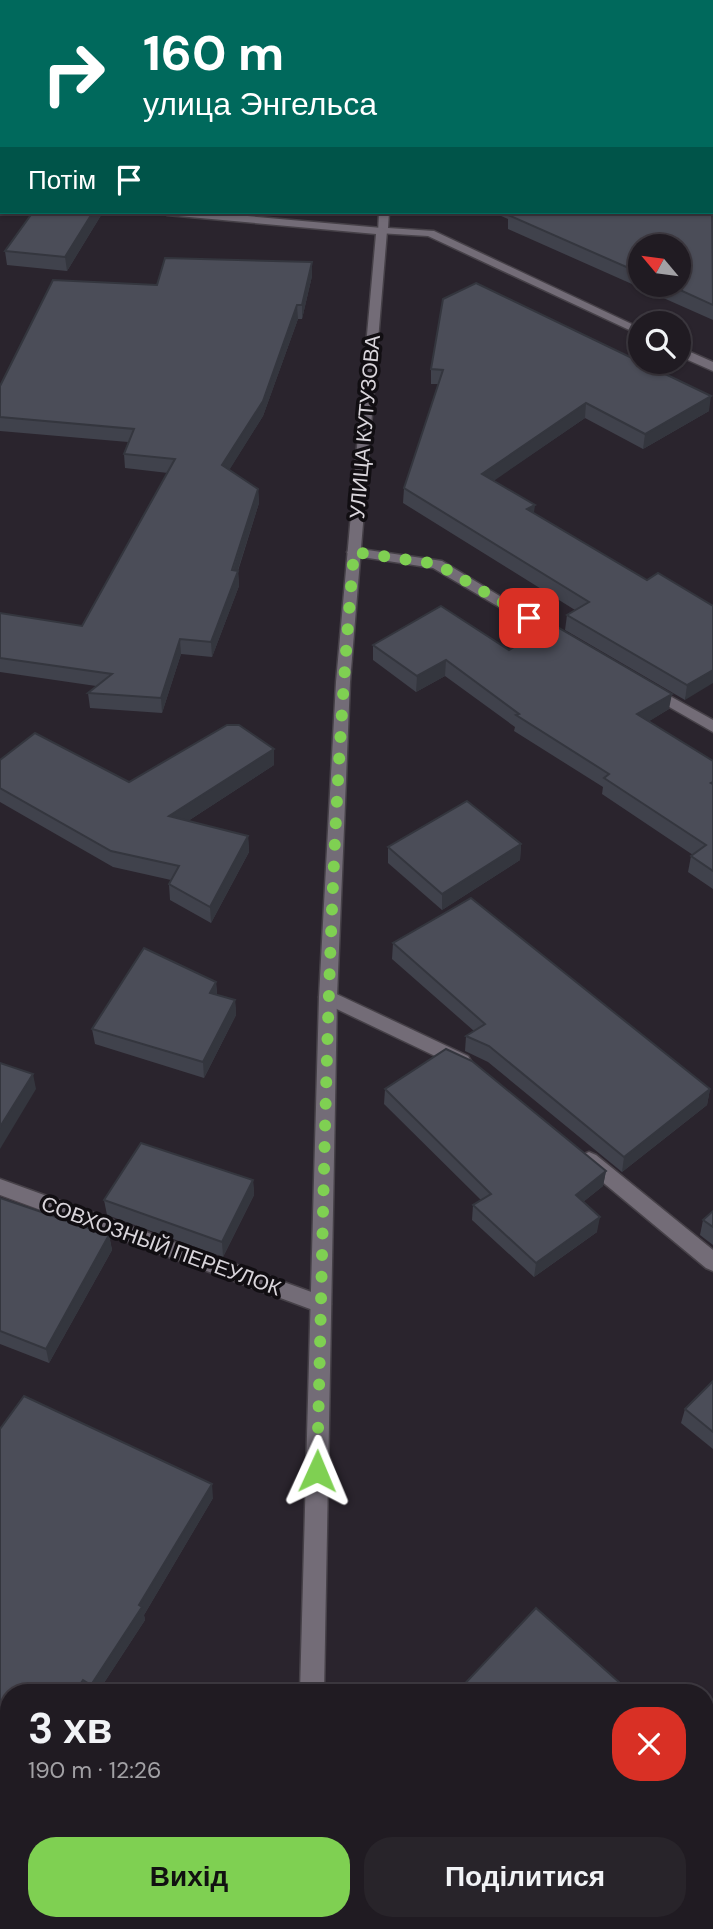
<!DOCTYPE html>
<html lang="uk">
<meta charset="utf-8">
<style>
body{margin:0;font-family:"DM Sans",sans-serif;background:#28242a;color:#f1f3f6;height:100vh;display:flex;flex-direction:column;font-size:26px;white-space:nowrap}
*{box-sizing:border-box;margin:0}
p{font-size:23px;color:#a2a1a5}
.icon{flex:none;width:38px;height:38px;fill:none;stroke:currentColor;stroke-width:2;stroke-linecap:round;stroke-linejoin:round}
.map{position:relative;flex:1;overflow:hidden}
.side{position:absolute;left:0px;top:1684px;width:714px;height:247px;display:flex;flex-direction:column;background:#201b22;border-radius:28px 28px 0 0;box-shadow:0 2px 5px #0004,0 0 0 2px #3d3940}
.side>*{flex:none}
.top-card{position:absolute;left:0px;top:0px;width:714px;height:214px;box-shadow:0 2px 5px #0004,0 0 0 2px #3d3940;background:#00695c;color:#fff;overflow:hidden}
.needle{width:46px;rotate:299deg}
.controls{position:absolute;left:628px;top:234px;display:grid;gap:14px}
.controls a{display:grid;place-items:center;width:63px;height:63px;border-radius:50%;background:#201b22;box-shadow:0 2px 5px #0004,0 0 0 2px #3d3940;font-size:35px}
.pin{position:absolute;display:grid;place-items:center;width:60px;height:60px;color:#fff;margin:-30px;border-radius:14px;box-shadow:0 4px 10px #0006}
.me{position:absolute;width:77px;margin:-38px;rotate:1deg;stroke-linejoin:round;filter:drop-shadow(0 0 5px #0008)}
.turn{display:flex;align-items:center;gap:24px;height:147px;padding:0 28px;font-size:32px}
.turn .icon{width:91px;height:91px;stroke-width:2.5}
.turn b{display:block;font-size:49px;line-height:60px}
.then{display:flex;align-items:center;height:66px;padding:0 28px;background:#0003;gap:14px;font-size:26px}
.round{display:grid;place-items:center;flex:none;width:74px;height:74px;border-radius:28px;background:#28242a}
.head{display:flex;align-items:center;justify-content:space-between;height:119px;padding:0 28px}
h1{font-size:42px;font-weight:700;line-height:52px}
.primary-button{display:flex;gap:14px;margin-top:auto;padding:14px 28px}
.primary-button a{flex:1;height:80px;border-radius:28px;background:#7fd052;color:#111;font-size:28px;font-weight:700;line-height:80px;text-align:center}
.primary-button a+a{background:#28242a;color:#f1f3f6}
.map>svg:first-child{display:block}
.built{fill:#352b39}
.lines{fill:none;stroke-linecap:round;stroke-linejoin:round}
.street-casing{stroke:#464148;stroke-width:3}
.secondary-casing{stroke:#464148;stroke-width:3}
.street{fill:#736c77;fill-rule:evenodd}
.secondary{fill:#736c77;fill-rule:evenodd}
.rail{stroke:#bdb9bf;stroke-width:2.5;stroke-dasharray:8 4.5;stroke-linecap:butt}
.wall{fill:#40424c;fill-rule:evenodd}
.shaded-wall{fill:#34363e}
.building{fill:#4b4d58;stroke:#34363e;stroke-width:2}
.route{stroke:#7fd052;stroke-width:12;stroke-dasharray:0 21.6}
.labels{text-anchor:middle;stroke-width:7;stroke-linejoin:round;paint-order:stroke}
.street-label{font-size:21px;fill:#d9d5db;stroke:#110e12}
</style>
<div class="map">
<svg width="713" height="1929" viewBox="0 0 713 1929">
<rect width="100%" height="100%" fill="#2a242d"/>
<!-- built -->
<polygon class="built" points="474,0 713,0 713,100 712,2"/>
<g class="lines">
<defs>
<g id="street">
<polygon points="401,0 409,0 400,2"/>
<rect x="712" y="143" width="1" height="6"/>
<polygon points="379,212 389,212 388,228 434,231 640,328 640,335 428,236 378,233"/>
<polygon points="679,347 713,362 713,371 679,356"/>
<polygon points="354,548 442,561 572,640 565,644 560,643 433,568 349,555 347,552"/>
<polygon points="650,685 713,720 713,732 645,693 642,690 645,687"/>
<polygon points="328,990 468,1056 471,1061 468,1066 456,1066 322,1002 319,997 322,992"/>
<polygon points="589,1152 596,1155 713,1250 713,1271 706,1268 582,1165 579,1160 582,1155"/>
<polygon points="0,1179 328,1298 331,1304 328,1310 321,1313 0,1195"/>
<polygon points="509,1922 539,1922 542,1929 512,1929"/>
</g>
<g id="secondary">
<rect x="0" y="194" width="2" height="6"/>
<polygon points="162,212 201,212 382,228 387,231 350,682 337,997 324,1692 300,1692 319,997 336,682 376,234 167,215"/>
<rect x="301" y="1922" width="26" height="7"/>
</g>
</defs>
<!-- street casing -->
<use href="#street" class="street-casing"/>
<!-- secondary casing -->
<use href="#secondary" class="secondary-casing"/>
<!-- street -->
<use href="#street" class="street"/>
<!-- secondary -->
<use href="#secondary" class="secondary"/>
<!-- rail -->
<g class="rail">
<polyline points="586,0 592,2"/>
<polyline points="649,0 654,2"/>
<polyline points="676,0 681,2"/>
</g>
</g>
<!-- wall -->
<g class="wall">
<polygon points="0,0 232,0 231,2 2,2 2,175 0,174"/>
<path d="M713,208v112l-205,-91v-10l-16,-7h220zM640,247l39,38h-39z"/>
<polygon points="103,212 67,271 7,265 5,251"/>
<polygon points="312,262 312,276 302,319 298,319 263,416 229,470 258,489 259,503 238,571 239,586 212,657 181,654 162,713 90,708 88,693 96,686 0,672 0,613 82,626 168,473 125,468 124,454 128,442 0,431 0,386 157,285"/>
<polygon points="443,299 709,411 643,449 585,418 494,480 534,513 647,580 713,606 685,700 565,630 567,615 575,610 403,503 404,488 438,384 431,384 431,369"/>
<polygon points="373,645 509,650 669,709 649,721 713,761 713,889 688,872 691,856 693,855 602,794 603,787 514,731 515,727 445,676 416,692 373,660"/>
<polygon points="0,760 129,782 274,765 188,821 248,836 249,852 211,923 170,900 169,884 171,880 113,867 0,802"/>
<polygon points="521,844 520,860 442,910 388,863 388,847"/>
<polygon points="393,943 710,1089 707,1105 622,1172 488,1062 465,1051 466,1036 474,1031 392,959"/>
<polygon points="216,982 217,995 235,1000 236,1015 204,1078 95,1044 92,1029"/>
<polygon points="385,1089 606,1171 603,1186 583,1202 597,1232 534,1277 472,1220 473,1205 481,1200 384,1104"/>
<polygon points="253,1180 254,1195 223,1257 107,1215 104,1200"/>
<polygon points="0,1198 109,1235 112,1250 49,1363 0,1344"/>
<polygon points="713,1211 713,1245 700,1235 703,1220"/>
<polygon points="713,1381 713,1449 681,1423 685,1409"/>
<polygon points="0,1429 213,1498 144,1615 145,1620 98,1692 9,1692 9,1813 0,1827"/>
<polygon points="603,1922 705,1922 713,1929 611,1929"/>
</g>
<!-- shaded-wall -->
<g class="shaded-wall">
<polygon points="307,0 325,0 322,2 304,2"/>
<polygon points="93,212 103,212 67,271 65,257"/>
<polygon points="312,262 312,276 302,319 302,305"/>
<polygon points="297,305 298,319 263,416 223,480 222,465"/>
<polygon points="711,396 709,411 643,449 645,434"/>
<polygon points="586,403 585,418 482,489 482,474"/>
<polygon points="258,489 259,503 235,579 238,571 239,586 212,657 211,642"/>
<polygon points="535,505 533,520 527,509"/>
<polygon points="180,639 181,654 162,713 161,698"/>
<polygon points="446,660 445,676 416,692 417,676"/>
<polygon points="713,670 713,683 685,700 687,685"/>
<polygon points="672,694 669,709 635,730 637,714"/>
<polygon points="274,749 274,765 171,832 169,816"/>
<polygon points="248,836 249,852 211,923 210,907"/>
<polygon points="521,844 520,860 442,910 442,894"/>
<polygon points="216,982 217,997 210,993"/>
<polygon points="235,1000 236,1015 204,1078 203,1062"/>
<polygon points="33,1074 36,1089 0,1149 0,1127"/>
<polygon points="710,1089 707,1105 622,1172 624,1157"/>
<polygon points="606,1171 603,1186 573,1210 576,1195"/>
<polygon points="253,1180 254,1195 223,1257 222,1242"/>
<polygon points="600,1217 597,1232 534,1277 536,1263"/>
<polygon points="109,1235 112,1250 49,1363 46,1349"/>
<polygon points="212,1484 213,1498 144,1615 145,1620 98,1692 94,1692 91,1685"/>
<polygon points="83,1680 86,1692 75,1692"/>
<polygon points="9,1795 9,1813 0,1827 0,1808"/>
</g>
<!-- building -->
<g class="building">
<polygon points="0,0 224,0 223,2 2,2 2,53 0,53"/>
<polygon points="251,0 307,0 304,2 250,2"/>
<polygon points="0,63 2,63 2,163 0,162"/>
<polygon points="712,208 713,305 669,285 679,285 679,247 640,247 640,273 508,215 515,212 712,212"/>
<polygon points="33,212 93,212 65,257 5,251"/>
<polygon points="165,258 312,262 302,305 297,305 263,401 222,465 258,489 232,570 238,571 211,642 180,639 161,698 88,693 112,674 0,658 0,613 82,626 175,459 124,454 134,429 0,417 0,386 53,280 157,285"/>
<polygon points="476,283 711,396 645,434 586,403 482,474 535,505 527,509 647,580 658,573 713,606 713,670 687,685 567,615 589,602 404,488 443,370 431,369 443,299"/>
<polygon points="441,606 509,650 552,624 672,694 637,714 713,761 713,782 711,783 713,784 713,871 691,856 706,845 604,778 609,774 516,715 519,714 446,660 417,676 373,645"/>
<polygon points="227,725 239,725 274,749 169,816 248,836 210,907 169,884 179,866 111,851 0,788 0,760 35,733 129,782"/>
<polygon points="467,801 521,844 442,894 388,847"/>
<polygon points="471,898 710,1089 624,1157 489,1046 466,1036 485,1024 393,943"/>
<polygon points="144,948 216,982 210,993 235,1000 203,1062 92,1029"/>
<polygon points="446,1049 472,1061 606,1171 576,1195 600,1217 536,1263 473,1205 491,1194 385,1089"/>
<polygon points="0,1063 33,1074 0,1127"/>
<polygon points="141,1143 253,1180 222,1242 104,1200"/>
<polygon points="0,1198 109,1235 46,1349 0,1331"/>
<polygon points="713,1211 713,1227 703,1220"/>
<polygon points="713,1381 713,1432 685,1409"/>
<polygon points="24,1396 212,1484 139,1605 142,1607 91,1685 83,1680 75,1692 9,1692 9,1795 0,1808 0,1429"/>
<polygon points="536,1608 630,1692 457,1692"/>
<polygon points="705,1760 713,1767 713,1929 625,1929 617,1922 705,1922"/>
</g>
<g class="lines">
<!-- route -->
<path class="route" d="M317,1471c8,-307 10,-614 37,-919l83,12 92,54"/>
</g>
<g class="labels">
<!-- street labels -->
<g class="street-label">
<text transform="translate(365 427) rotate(-85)" y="7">УЛИЦА КУТУЗОВА</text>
<text transform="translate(161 1246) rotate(20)" y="7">СОВХОЗНЫЙ ПЕРЕУЛОК</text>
</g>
</g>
</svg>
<div class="controls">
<a><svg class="needle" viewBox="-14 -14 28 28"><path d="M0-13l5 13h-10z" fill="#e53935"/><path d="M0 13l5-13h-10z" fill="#a2a1a5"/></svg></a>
<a><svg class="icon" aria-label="search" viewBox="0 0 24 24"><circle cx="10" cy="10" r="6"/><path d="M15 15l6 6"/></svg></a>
</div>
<div class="pin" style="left:529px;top:618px;background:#d93025"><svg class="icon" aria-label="arrive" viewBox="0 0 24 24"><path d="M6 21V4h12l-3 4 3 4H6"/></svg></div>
<svg class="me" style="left:317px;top:1471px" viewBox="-20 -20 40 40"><path d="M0-17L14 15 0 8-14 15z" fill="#7fd052" stroke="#fff" stroke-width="4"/></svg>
<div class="top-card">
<div class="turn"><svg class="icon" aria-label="right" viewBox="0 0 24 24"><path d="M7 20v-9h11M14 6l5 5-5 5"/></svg><div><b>160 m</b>улица Энгельса</div></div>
<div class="then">Потім<svg class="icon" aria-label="arrive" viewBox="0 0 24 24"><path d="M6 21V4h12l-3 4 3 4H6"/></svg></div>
</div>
<section class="side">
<div class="head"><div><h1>3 хв</h1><p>190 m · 12:26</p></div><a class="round" style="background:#d93025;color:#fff"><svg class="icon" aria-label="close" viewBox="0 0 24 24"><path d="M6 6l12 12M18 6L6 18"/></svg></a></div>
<div class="primary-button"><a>Вихід</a><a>Поділитися</a></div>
</section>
</div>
